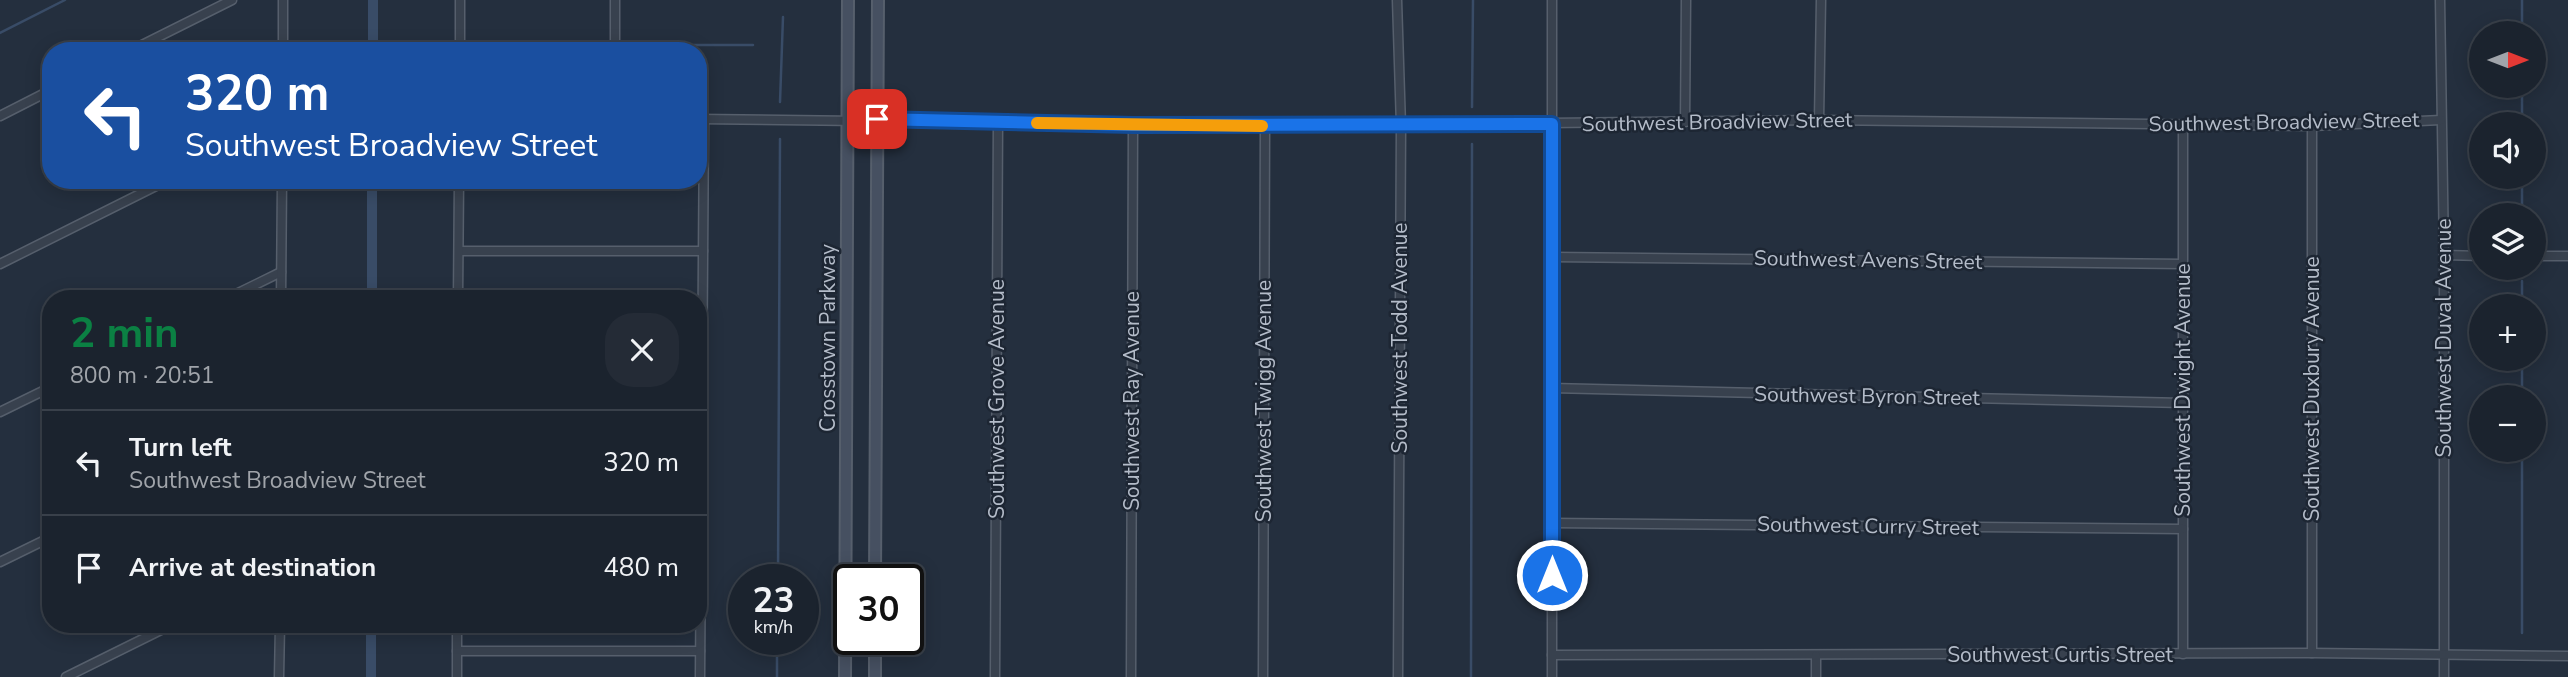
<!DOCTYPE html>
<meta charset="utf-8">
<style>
body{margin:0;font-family:"Nunito Sans",sans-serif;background:#242b36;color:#f1f3f6;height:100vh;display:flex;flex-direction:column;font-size:26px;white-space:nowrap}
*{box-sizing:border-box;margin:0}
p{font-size:23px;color:#a0a4aa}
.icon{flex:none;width:38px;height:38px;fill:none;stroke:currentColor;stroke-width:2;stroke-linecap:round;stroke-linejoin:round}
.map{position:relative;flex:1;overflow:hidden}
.panel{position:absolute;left:42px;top:290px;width:665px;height:343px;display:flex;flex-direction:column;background:#1b232e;border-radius:28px;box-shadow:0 4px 18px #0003,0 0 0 2px #39404a}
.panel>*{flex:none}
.top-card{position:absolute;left:42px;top:42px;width:665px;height:147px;border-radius:28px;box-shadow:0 4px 18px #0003,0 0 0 2px #39404a;background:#1a4fa0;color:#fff;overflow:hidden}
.needle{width:46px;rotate:90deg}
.buttons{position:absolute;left:2469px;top:21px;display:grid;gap:14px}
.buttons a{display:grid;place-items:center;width:77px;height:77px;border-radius:50%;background:#1b232e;box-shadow:0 4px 18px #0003,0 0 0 2px #39404a;font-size:35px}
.speed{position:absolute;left:728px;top:564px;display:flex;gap:14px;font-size:35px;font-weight:700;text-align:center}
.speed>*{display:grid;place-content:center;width:91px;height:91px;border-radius:50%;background:#1b232e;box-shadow:0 4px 18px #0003,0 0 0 2px #39404a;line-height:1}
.speed small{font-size:18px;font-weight:400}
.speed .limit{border:4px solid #111;border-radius:10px;background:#fff;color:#111}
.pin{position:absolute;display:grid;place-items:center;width:60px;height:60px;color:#fff;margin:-30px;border-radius:14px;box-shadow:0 4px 10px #0006}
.me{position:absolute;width:77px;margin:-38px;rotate:0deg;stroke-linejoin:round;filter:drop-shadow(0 0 5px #0008)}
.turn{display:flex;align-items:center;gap:24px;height:147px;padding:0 28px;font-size:32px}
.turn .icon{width:91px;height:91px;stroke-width:2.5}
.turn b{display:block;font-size:49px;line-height:60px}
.round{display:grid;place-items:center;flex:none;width:74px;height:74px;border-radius:28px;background:#242b36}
.summary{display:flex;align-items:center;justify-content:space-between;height:119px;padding:0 28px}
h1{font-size:42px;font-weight:700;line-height:52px;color:#0b8043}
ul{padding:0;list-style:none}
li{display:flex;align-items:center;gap:21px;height:105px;padding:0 28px;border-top:2px solid #39404a}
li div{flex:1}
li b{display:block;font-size:26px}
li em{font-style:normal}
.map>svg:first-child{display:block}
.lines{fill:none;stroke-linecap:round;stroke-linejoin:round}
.stream{stroke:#394c67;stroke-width:2.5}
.canal{stroke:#394c67;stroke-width:10}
.street-casing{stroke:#565f6c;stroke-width:11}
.secondary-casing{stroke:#565f6c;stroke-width:14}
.street{stroke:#38414e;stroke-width:8}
.secondary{stroke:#465061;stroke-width:10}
.route-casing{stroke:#114b97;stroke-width:18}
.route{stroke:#1a73e8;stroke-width:12}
.slow{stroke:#f59e0b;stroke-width:12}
.labels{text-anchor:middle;stroke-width:5;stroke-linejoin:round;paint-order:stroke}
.street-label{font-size:21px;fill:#b4bcc9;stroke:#1d2633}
</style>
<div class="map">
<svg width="2568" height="677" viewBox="0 0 2568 677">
<rect width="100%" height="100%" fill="#242f3e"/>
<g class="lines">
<!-- stream -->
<g class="stream">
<polyline points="2522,0 2522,33"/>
<polyline points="0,33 65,0"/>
<polyline points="373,45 443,45"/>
<polyline points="472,45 602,45"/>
<polyline points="632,45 753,45"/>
<polyline points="2522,86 2522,124"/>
<polyline points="780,102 783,17"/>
<polyline points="1472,107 1473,0"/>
<polyline points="2522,177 2522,215"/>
<polyline points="2522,306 2522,281"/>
<polyline points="2522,397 2522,359"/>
<polyline points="778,579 780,139"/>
<polyline points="2522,633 2522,450"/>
<polyline points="777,677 777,639"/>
<polyline points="1471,677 1472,144"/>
</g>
<!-- canal -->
<g class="canal">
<polyline points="373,51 373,0"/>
<polyline points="372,299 372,180"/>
<polyline points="371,677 371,625"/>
</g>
<defs>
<g id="street">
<polyline points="615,0 615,51"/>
<polyline points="1397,0 1401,126 1398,677"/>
<polyline points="2440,0 2444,255 2444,677"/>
<polyline points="130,51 232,0"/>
<polyline points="283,51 283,0"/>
<polyline points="460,51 460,0"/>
<polyline points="0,116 51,90"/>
<polyline points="698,119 1265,126 1819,120 2312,126 2441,120"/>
<polyline points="1819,120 1821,0"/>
<polyline points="1685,122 1686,0"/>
<polyline points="2183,125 2183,654"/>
<polyline points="459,251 703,251"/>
<polyline points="2444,255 2482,256"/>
<polyline points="2534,256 2568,256"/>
<polyline points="1553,257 2183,264"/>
<polyline points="0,264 168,180"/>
<polyline points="226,299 281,272"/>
<polyline points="281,299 282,180"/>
<polyline points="458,299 459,180"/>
<polyline points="1551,388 2183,403"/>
<polyline points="0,412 51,387"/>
<polyline points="1552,523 2183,529"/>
<polyline points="0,562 51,537"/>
<polyline points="457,651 700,651"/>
<polyline points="2312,653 2312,126"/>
<polyline points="1552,655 2312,653 2568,656"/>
<polyline points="1816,656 1816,677"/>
<polyline points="66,677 171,625"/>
<polyline points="279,677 280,625"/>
<polyline points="457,677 457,625"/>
<polyline points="700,677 704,119"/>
<polyline points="995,677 998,122"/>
<polyline points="1131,677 1133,125"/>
<polyline points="1263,677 1265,126"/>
<polyline points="1552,677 1552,0"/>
</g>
<g id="secondary">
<polyline points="875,579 878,0"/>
<polyline points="845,677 848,0"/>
<polyline points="875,677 875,639"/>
</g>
</defs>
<!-- street casing -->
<use href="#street" class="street-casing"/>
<!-- secondary casing -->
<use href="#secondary" class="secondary-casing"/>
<!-- street -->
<use href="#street" class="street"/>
<!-- secondary -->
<use href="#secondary" class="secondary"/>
</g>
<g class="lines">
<defs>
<polyline id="route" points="877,119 1133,125 1552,124 1552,575"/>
</defs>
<!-- route casing -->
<use href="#route" class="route-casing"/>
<!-- route -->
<use href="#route" class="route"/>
<!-- slow -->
<polyline class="slow" points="1037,123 1262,126"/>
</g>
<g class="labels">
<!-- street labels -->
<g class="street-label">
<text transform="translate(1717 122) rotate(-1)" y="7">Southwest Broadview Street</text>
<text transform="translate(2284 122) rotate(-1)" y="7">Southwest Broadview Street</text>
<text transform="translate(1868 260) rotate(1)" y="7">Southwest Avens Street</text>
<text transform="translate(828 338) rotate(-90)" y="7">Crosstown Parkway</text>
<text transform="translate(1400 338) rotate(-90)" y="7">Southwest Todd Avenue</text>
<text transform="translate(2444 338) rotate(-90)" y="7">Southwest Duval Avenue</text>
<text transform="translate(2312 389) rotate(-90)" y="7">Southwest Duxbury Avenue</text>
<text transform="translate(2183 390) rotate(-90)" y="7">Southwest Dwight Avenue</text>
<text transform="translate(1867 396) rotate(1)" y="7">Southwest Byron Street</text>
<text transform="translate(997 399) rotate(-90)" y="7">Southwest Grove Avenue</text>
<text transform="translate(1132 401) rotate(-90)" y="7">Southwest Ray Avenue</text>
<text transform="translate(1264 401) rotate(-90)" y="7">Southwest Twigg Avenue</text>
<text transform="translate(1868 526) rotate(1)" y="7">Southwest Curry Street</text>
<text x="2060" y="662">Southwest Curtis Street</text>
</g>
</g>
</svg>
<div class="buttons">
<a><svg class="needle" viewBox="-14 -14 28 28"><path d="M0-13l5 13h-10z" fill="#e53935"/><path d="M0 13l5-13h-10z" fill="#a0a4aa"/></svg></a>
<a><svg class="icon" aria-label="sound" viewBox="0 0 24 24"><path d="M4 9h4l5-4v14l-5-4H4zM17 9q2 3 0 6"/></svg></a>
<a><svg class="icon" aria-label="layers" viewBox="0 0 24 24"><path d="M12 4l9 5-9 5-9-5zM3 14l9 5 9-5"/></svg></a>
<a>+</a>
<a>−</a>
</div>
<div class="speed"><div>23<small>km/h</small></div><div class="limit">30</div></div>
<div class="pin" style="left:877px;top:119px;background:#d93025"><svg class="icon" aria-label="arrive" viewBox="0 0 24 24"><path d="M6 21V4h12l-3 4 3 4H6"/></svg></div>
<svg class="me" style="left:1552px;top:575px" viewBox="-20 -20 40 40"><circle r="17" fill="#1a73e8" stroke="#fff" stroke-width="3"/><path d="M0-11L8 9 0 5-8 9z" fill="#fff"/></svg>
<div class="top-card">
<div class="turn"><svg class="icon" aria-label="left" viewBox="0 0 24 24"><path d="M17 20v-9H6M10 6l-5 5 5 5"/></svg><div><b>320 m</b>Southwest Broadview Street</div></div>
</div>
<section class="panel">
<div class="summary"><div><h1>2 min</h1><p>800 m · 20:51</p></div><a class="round"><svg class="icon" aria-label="close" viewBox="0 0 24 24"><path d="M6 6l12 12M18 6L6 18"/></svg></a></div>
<ul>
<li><svg class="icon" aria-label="left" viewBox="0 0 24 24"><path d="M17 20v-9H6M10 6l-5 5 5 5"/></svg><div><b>Turn left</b><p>Southwest Broadview Street</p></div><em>320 m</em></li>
<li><svg class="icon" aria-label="arrive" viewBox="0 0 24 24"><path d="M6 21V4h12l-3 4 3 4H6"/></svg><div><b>Arrive at destination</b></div><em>480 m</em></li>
</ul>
</section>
</div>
